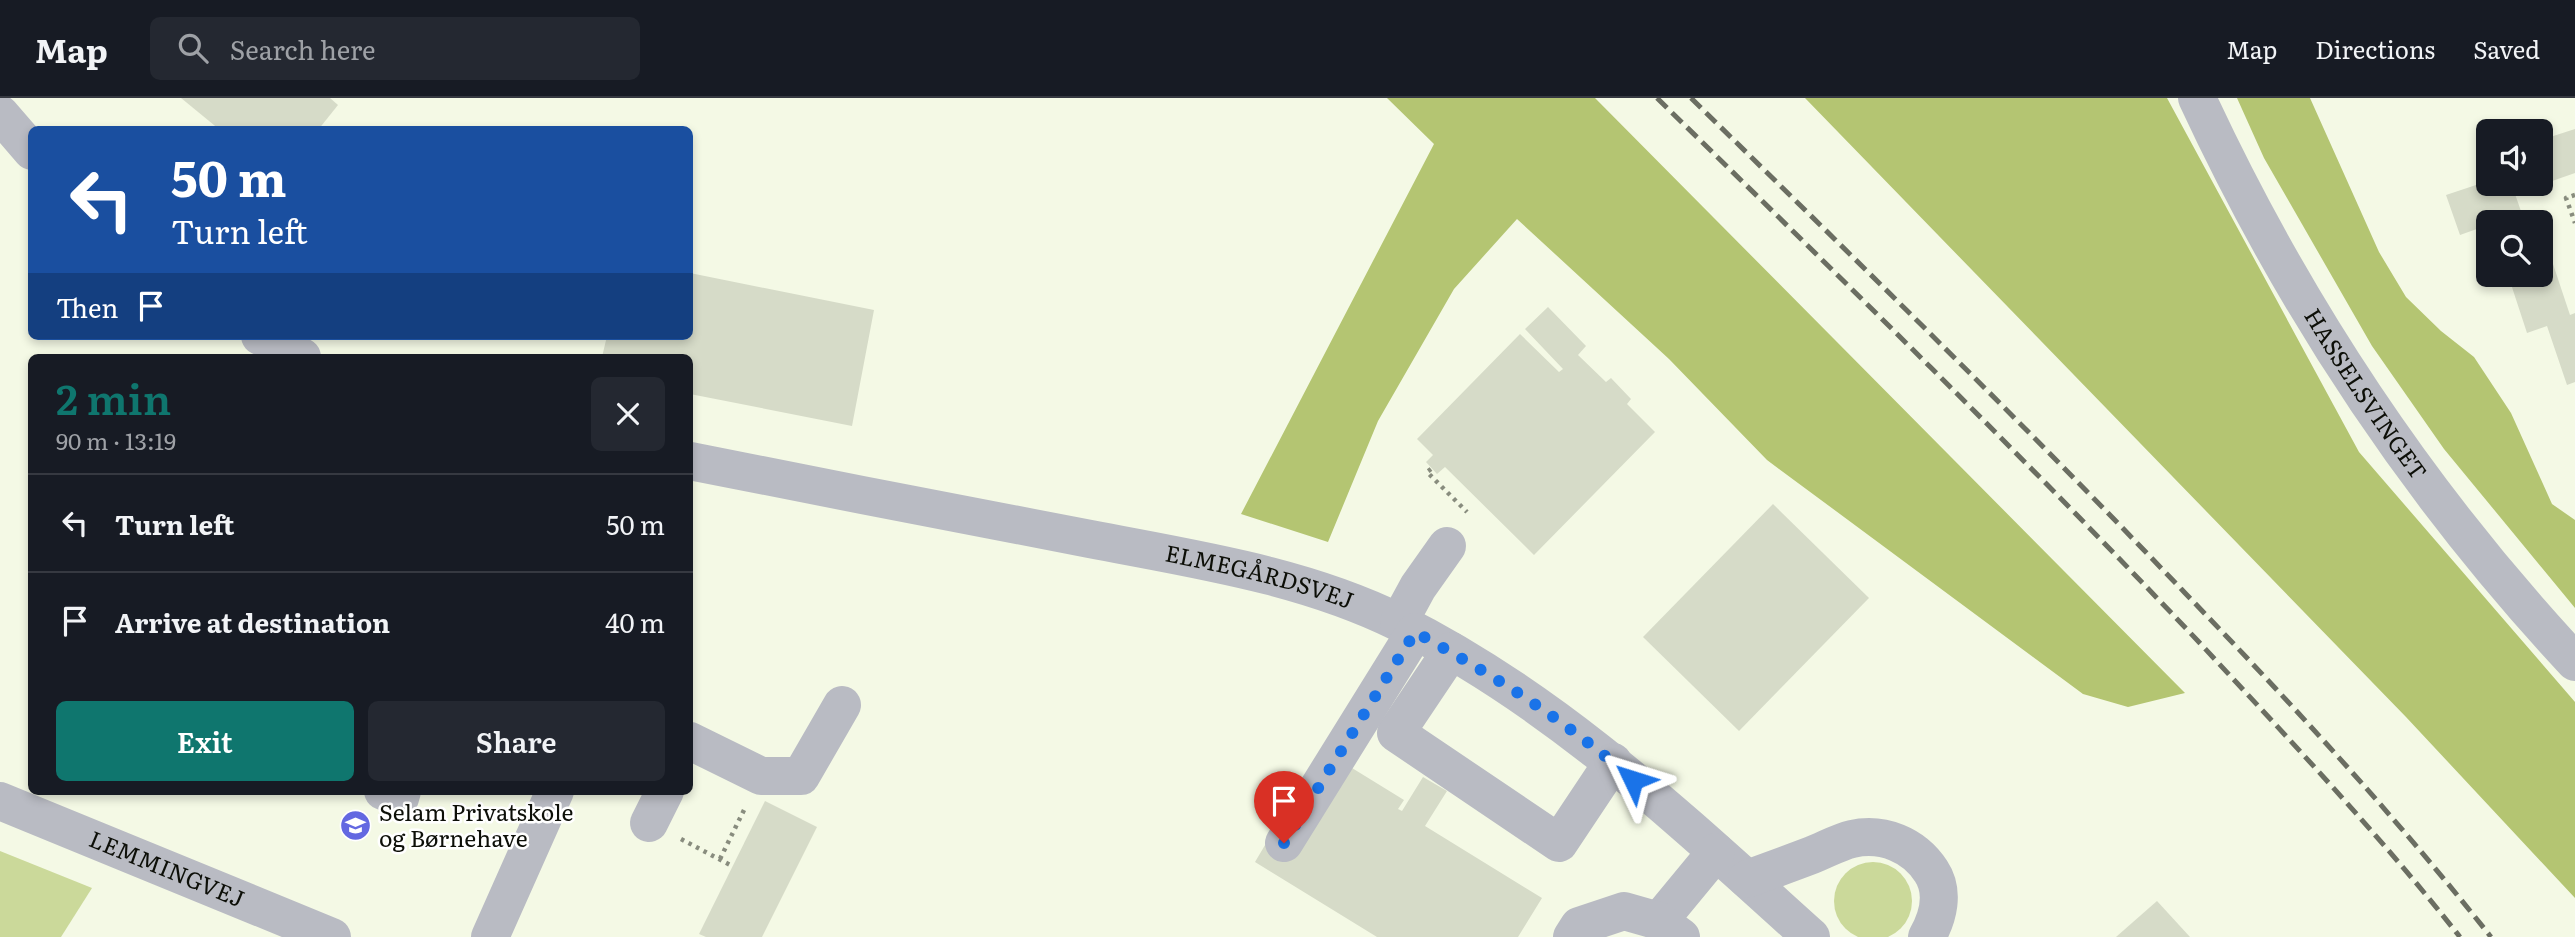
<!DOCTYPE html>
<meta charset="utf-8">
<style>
body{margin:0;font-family:Literata,serif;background:#242831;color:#f1f3f6;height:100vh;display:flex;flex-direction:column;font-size:26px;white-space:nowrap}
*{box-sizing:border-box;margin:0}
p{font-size:23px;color:#9ea1a6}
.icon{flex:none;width:38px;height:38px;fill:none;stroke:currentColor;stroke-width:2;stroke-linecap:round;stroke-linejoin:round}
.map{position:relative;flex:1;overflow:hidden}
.details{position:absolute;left:28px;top:256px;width:665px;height:441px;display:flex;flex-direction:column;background:#171b24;border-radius:10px;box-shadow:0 4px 10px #0003}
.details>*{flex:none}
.hud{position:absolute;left:28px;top:28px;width:665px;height:214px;border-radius:10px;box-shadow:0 4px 10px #0003;background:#1a4fa0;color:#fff;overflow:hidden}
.tools{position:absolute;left:2476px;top:21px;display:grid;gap:14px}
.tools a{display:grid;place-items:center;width:77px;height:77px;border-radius:10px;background:#171b24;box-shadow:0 4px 10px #0003;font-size:35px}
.pin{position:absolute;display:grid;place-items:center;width:60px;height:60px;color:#fff;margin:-72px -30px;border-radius:50% 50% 50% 0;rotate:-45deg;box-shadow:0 0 7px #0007}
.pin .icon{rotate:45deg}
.me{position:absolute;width:77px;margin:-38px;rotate:311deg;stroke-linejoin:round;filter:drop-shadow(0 0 5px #0008)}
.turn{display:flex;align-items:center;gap:24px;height:147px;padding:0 28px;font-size:32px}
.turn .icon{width:91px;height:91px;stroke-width:2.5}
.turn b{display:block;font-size:49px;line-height:60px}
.then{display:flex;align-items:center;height:66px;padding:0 28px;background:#0003;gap:14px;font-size:26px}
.round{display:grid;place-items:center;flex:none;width:74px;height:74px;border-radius:10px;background:#242831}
.overview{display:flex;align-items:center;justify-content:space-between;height:119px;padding:0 28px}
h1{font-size:42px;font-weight:600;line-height:52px;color:#0f766e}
.cta{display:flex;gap:14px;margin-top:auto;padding:14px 28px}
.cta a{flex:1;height:80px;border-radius:10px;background:#0f766e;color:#fff;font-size:28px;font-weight:600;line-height:80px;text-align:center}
.cta a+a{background:#242831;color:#f1f3f6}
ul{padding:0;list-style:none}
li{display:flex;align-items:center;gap:21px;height:98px;padding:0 28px;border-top:2px solid #363941}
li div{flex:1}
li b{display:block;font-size:26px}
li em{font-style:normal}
header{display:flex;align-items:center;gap:42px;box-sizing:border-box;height:98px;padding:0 35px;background:#171b24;border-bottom:2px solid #363941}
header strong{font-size:33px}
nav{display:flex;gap:38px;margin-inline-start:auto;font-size:24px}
.search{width:490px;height:63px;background:#242831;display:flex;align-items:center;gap:18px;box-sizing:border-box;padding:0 24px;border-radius:10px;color:#9ea1a6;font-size:26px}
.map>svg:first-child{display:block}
.green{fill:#cbd99a}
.forest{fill:#b4c572}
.building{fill:#d6dbc8}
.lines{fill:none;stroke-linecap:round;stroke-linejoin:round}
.path{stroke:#888c7e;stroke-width:4.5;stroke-dasharray:3.5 5;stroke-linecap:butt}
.minor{stroke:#b9bbc3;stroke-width:38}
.rail{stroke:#6b6e62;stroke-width:5;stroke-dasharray:14 7;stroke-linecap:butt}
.route{stroke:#1a73e8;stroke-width:12;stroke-dasharray:0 21.6}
.labels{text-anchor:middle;stroke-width:5;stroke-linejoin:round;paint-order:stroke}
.street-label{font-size:23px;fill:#0d0f08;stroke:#fff}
.poi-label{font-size:23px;fill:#0d0f08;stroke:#fff;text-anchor:start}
</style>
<header>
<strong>Map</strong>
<div class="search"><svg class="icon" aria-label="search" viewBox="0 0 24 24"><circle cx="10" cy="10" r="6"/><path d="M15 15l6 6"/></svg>Search here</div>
<nav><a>Map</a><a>Directions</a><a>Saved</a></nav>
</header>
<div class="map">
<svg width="2575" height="839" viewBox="0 0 2575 839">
<rect width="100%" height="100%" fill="#f4f9e5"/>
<!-- green -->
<g class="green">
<polygon points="0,753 92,790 61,839 0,839"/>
<circle cx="1873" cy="803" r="39"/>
</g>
<!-- forest -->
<g class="forest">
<polygon points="1387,0 1595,0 2185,595 2128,609 2083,596 1767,362 1669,261 1517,121 1454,191 1378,323 1328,444 1241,416 1434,46"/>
<polygon points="1805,0 2167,0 2359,354 2575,604 2575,800 2406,619"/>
<polygon points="2237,0 2310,0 2379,154 2406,199 2441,233 2474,259 2511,315 2552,406 2575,422 2575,510 2444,351 2372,248 2264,60"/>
</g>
<!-- building -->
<g class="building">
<polygon points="181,0 330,0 338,7 318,32 220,32"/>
<polygon points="2575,31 2575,75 2515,96 2522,116 2498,124 2488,124 2488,127 2460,137 2446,97 2488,83 2488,86 2541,86 2541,42"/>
<polygon points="2550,157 2570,217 2575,215 2575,284 2567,287 2547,228 2527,235 2508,177 2541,177 2541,160"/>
<polygon points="690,175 874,212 852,328 690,296 690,259 602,259 607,238 690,238"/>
<polygon points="1548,209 1586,248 1578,257 1606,284 1611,280 1631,301 1627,306 1655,334 1534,457 1445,369 1437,376 1426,364 1433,357 1417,341 1520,236 1559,274 1563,271 1525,231"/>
<polygon points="1773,406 1869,500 1739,633 1643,539"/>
<polygon points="1352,670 1404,702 1398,711 1402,713 1423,679 1447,693 1425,728 1542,800 1518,839 1377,839 1255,764 1271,737"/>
<polygon points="765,703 817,729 762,839 706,839 699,836"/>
<polygon points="2157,803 2190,839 2116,839"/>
</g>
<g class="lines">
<!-- path -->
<g class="path">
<polyline points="2575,97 2566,100 2575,125"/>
<polyline points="1431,371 1427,374 1467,414"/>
<polyline points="681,741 732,768"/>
<polyline points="720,761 745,710"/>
</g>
<!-- minor -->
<g class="minor">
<path id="s1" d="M2197,0c96,207 222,397 378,564"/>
<polyline points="0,16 32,53"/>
<polyline points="260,238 302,259"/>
<path id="s2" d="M690,363c133,27 267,52 400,78 103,20 213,36 308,83 157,78 284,199 413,315"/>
<polyline points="1399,524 1418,489 1447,448"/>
<polyline points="1451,553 1396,635 1559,745 1613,664"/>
<polyline points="690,643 761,678 801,678 842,607"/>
<polyline points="383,693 400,700 402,693"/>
<path id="s3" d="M0,703l332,136"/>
<polyline points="649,725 665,693"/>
<polyline points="1284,745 1415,534"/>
<path d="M1747,781c22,-8 44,-16 65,-24 13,-5 27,-13 40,-16 31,-7 62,6 79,32 14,21 7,46 -4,66"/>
<polyline points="1659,823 1716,754"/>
<polyline points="490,839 555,693"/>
<polyline points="1572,839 1579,828 1624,813 1659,823 1681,839"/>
</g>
<!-- rail -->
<g class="rail">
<path d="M1657,0c182,178 365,357 540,542 90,97 181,193 263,297"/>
<path d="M1691,0c166,163 333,326 494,495 107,111 211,224 306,344"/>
</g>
</g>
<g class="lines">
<!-- route -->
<path class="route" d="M1284,745l131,-211c78,43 152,89 218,148"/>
</g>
<!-- icons -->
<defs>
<symbol id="school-disc" viewBox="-11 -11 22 22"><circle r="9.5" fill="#6368e1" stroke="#fff"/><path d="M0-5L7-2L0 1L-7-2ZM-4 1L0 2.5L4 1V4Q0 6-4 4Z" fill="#fff"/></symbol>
</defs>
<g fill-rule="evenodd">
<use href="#school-disc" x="338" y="710" width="35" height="35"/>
</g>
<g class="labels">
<!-- street labels -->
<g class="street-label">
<text dy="8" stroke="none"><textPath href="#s1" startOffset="341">HASSELSVINGET</textPath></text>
<text dy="8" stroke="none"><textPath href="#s2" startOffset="581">ELMEGÅRDSVEJ</textPath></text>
<text dy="8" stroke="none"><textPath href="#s3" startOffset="180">LEMMINGVEJ</textPath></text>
</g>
<!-- poi labels -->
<g class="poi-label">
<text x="379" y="723">Selam Privatskole<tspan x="379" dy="26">og Børnehave</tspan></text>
</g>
</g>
</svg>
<div class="tools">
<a><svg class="icon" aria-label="sound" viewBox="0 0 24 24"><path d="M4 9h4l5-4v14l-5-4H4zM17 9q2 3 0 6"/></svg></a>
<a><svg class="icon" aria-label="search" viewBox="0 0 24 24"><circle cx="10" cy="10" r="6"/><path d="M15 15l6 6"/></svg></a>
</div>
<div class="pin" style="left:1284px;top:745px;background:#d93025"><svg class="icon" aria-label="arrive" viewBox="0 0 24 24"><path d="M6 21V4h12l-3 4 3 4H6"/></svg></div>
<svg class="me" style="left:1633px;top:682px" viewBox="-20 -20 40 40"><path d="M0-17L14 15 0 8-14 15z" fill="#1a73e8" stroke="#fff" stroke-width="4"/></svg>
<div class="hud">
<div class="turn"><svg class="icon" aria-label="left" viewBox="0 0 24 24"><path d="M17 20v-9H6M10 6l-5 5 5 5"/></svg><div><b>50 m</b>Turn left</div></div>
<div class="then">Then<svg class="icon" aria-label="arrive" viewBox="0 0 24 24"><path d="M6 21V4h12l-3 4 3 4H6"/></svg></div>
</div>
<section class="details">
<div class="overview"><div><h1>2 min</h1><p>90 m · 13:19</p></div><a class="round"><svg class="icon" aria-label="close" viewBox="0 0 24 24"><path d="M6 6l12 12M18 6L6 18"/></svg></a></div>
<ul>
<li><svg class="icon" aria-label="left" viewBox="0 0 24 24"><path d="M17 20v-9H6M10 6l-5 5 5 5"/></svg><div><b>Turn left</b></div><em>50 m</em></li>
<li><svg class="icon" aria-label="arrive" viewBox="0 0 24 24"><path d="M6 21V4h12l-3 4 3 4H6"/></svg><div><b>Arrive at destination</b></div><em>40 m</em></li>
</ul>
<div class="cta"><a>Exit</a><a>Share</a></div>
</section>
</div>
